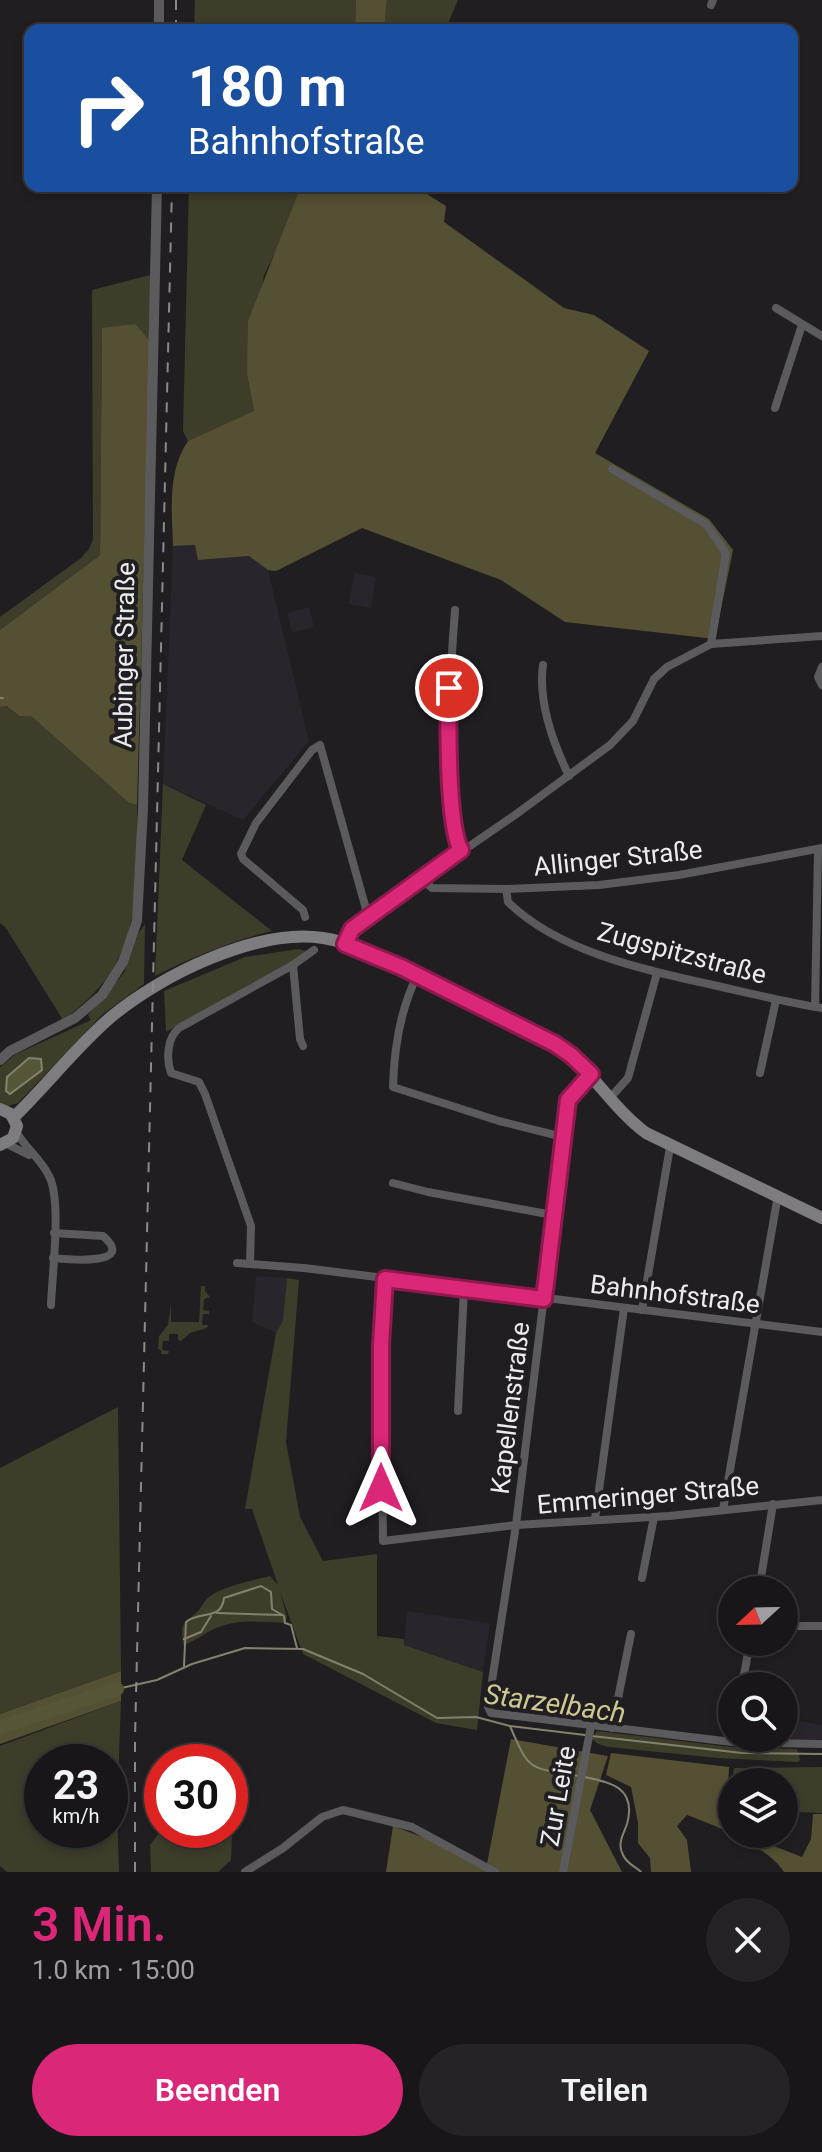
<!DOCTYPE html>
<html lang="de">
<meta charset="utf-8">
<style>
body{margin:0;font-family:Roboto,sans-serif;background:#252326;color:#f1f3f6;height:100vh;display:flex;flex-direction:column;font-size:30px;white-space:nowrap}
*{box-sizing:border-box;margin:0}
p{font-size:26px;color:#9f9fa2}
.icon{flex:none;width:44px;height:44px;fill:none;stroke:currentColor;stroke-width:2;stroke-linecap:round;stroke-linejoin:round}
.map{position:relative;height:1872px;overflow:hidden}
.side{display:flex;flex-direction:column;background:#181619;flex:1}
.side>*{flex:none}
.top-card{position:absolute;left:24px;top:24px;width:774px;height:168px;border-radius:16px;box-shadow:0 4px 12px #0003,0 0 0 2px #363538;background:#1a4fa0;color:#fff;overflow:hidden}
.needle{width:52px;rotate:248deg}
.buttons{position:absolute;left:718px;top:1576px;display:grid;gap:16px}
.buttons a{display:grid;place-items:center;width:80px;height:80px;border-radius:50%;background:#181619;box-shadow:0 4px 12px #0003,0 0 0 2px #363538;font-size:40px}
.speed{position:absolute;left:24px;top:1744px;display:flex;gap:16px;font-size:40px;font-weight:700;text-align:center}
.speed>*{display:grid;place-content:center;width:104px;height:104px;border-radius:50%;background:#181619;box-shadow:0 4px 12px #0003,0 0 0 2px #363538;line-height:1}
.speed small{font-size:20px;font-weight:400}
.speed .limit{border:12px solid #d22;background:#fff;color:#111}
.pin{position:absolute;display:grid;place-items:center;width:68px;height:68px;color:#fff;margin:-34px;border:4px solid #fff;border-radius:50%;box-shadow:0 2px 8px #0007}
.me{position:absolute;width:88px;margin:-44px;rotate:0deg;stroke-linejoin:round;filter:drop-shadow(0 0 6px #0008)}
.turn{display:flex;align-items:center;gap:28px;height:168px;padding:0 32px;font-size:36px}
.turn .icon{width:104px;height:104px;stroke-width:2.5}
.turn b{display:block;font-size:56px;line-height:68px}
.round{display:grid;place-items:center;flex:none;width:84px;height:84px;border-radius:42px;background:#252326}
.head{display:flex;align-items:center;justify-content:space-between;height:136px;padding:0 32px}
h1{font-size:48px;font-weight:600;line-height:60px;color:#db2777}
.cta{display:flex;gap:16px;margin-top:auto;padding:16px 32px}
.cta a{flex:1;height:92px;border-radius:48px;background:#db2777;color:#fff;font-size:32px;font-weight:600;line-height:92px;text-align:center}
.cta a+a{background:#252326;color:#f1f3f6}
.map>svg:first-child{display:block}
.built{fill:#2a252d}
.green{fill:#3e3d2a;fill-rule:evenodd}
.forest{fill:#535033}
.water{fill:#575537;stroke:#84826e;stroke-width:2}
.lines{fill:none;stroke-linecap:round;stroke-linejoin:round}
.stream{stroke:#84826e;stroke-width:2}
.river{stroke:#575537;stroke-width:14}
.minor{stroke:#5b5a5c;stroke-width:8}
.tertiary{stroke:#5b5a5c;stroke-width:10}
.secondary{stroke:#7d7c7e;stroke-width:12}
.rail{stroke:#8a898b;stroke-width:2;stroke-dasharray:10 10;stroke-linecap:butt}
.route-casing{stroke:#8e194d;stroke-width:20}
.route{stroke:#db2777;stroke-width:14}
.labels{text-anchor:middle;stroke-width:8;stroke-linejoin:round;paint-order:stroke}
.street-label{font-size:26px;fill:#ecebed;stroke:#201e21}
.water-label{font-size:28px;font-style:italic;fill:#cec990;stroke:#201e21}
</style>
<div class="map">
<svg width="822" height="1872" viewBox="0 0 822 1872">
<rect width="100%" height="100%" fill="#201e21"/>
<!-- built -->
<g class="built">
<polygon points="195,544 199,560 249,556 268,570 309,741 243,820 163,784 173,546"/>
<polygon points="354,573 376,577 371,608 349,604"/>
<polygon points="309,607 314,627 292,633 287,613"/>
<polygon points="256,1276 287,1278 283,1320 276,1333 252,1322"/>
<polygon points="407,1611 490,1623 483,1672 404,1645"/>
<polygon points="794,1720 822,1725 822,1739 791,1739"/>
</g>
<!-- green -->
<g class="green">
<polygon points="195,0 356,0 355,30 194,30"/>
<polygon points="387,0 458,0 445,30 384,30"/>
<polygon points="189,186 301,186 285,233 264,275 247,375 254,412 188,441 183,431"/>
<polygon points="150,275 150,341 102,329 100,555 0,630 0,617 81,558 89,549 93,539 92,290"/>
<path d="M5,706l14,10h12l98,87 8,2c-1,92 9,155 -74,215l-57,-92 -6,-5v-216z"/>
<path d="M163,784l43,21 -24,55 90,71c-41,10 -79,26 -117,45z"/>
<polygon points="145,924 144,984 103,1014 18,1103 8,1106 0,1104 0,1067 16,1054 91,1020 88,1015 124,973 138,934"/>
<polygon points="299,949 306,951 304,955 166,1032 164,991 245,957"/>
<path d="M287,1278l12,2 -13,162 14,75 23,44 54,-7v82l27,3v6l79,27 -6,58 -41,-7 -133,-69 -23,-62 7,25 -2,6c-22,-1 -45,-4 -66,4 -13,4 -22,14 -36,18 -2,-21 -2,-20 13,-32 6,-5 7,-11 12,-15 17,-13 41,-16 62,-22l8,9 -26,-76h-7l31,-176 7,-13z"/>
<polygon points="201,1286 205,1286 205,1291 210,1297 204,1299 203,1310 209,1311 209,1314 203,1314 202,1325 208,1325 207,1328 190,1333 181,1341 178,1340 178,1334 169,1334 169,1341 163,1341 162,1350 169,1351 168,1354 161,1354 161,1350 158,1349 159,1336 168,1325 171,1304 171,1322 199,1322"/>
<polygon points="118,1407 121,1671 0,1714 0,1468"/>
<path d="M121,1701l-4,110 2,61h-112l-7,-6v-120zM42,1762h68v68h-68z"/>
<polygon points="597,1731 730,1747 797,1749 800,1760 798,1762 717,1758 609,1747 598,1744 592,1739"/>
<polygon points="822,1767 822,1813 797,1812 796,1807 784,1804 784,1782 732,1782 734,1768"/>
<polygon points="179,1830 232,1834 231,1860 218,1872 151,1872 150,1845 159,1833"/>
</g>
<!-- forest -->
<g class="forest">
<polygon points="356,0 387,0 384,30 355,30"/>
<path d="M301,186h113l32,20 -2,16 120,86 30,7 55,36 -54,102 114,66 24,31 -18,89 -150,-17 -64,-42 -139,-52 -86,43 -8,-1 -19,-14 -51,4 -3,-15 -22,1c-1,-34 -6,-75 15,-105l66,-30 -7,-36 1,-54z"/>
<polygon points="135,324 150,341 137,805 129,803 31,716 19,716 6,706 0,707 0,630 100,555 102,328"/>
<polygon points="121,1671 121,1701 0,1744 0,1714"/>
<polygon points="511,1739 608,1756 590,1810 622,1872 386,1872 393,1826 438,1843 486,1869"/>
<path d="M611,1753l118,14 -1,20 4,2v45h18v3l52,20 9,-18 2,-25h9v58h-38c-17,-26 -67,-46 -97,-57l-10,11 10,14 4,32h-40l-1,-14 -12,-15v-20l-7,-36 -25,-12z"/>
</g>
<!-- water -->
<polygon class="water" points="29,1058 41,1059 42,1070 10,1094 6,1091 7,1077"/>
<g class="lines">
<!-- stream -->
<g class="stream">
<polyline points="0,698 3,698"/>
<polyline points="217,1613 282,1615"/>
<polyline points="184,1639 201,1632 211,1616"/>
<path d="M184,1666l2,-44c16,-12 35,-1 38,-24l37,-12 10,6 1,17 12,7 1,7 6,2 6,23"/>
<polyline points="117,1689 157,1680 192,1664 245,1648 303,1649 363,1674 437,1718 476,1717 510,1726 585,1735"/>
<path d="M510,1726c20,47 19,41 68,50"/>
<polyline points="592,1736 742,1753 822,1754"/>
<path d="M584,1777c27,5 53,11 43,47 -4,11 -10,20 -4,31 4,9 12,11 18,17"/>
</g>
<!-- river -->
<polyline class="river" points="0,1727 117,1689"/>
<!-- minor -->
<g class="minor">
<polyline points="711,5 713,0"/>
<polyline points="776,308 822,336"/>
<polyline points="775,408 802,325"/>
<polyline points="612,469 706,524 726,553 711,644"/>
<path d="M455,610c-5,62 -8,123 -3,186 2,17 0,40 9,54"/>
<path d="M543,665c-5,36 10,78 26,111"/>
<polyline points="822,667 818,677 822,685"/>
<polyline points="420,878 432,888 506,889 599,885 679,875 822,848"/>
<path d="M506,889l2,13c51,50 137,68 205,83 36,8 72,17 109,23"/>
<polyline points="305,917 303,910 243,859 241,854 256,823 312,750 320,745 368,916"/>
<polyline points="345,944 352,929 368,916 515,815 610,745 633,721 654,679 667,667 711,644 822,636"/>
<polyline points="293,965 300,1039 303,1046"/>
<path d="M417,976c-17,34 -23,74 -24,111l106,34 64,16"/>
<polyline points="815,1007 818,849"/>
<polyline points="760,1073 776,1000"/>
<polyline points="591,1074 568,1100 516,1525 488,1707 491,1713 732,1742 822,1744"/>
<polyline points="610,1098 628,1078 657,973"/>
<path d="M16,1131c9,17 25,28 33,45 13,24 3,99 2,129"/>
<polyline points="7,1144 29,1155"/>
<polyline points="393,1183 428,1192 553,1215"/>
<path d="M53,1258c11,1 85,9 50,-22l-49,-3"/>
<polyline points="237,1263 304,1268 822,1332"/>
<path d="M250,1264l1,-38 -46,-132 -6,-12 -28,-9c-5,-14 -4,-35 8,-45l114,-63 21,-15"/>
<polyline points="385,1279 381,1345 383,1541 516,1525 669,1516 822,1500"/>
<polyline points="642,1310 670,1147"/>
<polyline points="458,1411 464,1289"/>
<polyline points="723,1510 778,1195"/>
<polyline points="595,1519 624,1308"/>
<polyline points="642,1578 654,1517"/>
<polyline points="759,1590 773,1504"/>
<polyline points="784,1626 822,1626"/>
<polyline points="742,1686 750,1642"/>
<polyline points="612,1728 631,1634"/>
<polyline points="245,1872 283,1848 322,1817 343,1810 412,1827 495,1872"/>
<polyline points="563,1872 591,1726"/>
</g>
<!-- tertiary -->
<g class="tertiary">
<polyline points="159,30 159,0"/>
<polyline points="0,1060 10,1051 75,1018 102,995 123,962 137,921 143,808 157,186"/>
</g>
<!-- secondary -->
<g class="secondary">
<polyline points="0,1109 11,1114 17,1126 13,1138 0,1145"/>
<path d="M14,1117c33,-32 62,-70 97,-100 50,-42 146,-89 212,-79 34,5 65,24 95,39 46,22 92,44 137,67 36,24 56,63 91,89l176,85"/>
</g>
<!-- rail -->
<g class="rail">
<polyline points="176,30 176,0"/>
<polyline points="135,1872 135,1738 172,186"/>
</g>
</g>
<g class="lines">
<defs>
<path id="route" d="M381,1488v-143l4,-66 159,20 24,-199 23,-26 -20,-19 -16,-11 -154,-77 -56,-23 7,-15 109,-79c-14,-23 -13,-131 -12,-162"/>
</defs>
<!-- route casing -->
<use href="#route" class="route-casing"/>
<!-- route -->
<use href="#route" class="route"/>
</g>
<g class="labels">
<!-- street labels -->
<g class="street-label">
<text transform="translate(124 655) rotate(-89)" y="9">Aubinger Straße</text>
<text transform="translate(618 858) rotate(-6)" y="9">Allinger Straße</text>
<text transform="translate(682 953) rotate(15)" y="9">Zugspitzstraße</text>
<text transform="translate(675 1294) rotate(7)" y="9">Bahnhofstraße</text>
<text transform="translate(510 1408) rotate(-83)" y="9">Kapellenstraße</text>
<text transform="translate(648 1495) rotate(-5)" y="9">Emmeringer Straße</text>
<text transform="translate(558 1796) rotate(-80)" y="9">Zur Leite</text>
</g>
<!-- water labels -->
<g class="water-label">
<text transform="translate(555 1703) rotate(8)" y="10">Starzelbach</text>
</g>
</g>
</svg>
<div class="buttons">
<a><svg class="needle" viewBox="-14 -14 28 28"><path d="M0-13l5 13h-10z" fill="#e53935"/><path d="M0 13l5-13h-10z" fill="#9f9fa2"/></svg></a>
<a><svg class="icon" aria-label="search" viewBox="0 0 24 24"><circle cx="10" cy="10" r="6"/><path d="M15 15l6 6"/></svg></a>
<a><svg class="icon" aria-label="layers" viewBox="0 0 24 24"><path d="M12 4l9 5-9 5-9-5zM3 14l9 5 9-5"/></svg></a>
</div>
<div class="speed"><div>23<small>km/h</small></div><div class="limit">30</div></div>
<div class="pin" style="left:449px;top:688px;background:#d93025"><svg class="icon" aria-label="arrive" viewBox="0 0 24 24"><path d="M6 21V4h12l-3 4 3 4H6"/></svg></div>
<svg class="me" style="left:381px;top:1488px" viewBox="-20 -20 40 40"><path d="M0-17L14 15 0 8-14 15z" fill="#db2777" stroke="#fff" stroke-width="4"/></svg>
<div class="top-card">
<div class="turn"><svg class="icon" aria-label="right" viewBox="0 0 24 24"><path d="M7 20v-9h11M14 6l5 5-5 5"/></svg><div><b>180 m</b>Bahnhofstraße</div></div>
</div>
</div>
<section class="side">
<div class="head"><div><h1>3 Min.</h1><p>1.0 km · 15:00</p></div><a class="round"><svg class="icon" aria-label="close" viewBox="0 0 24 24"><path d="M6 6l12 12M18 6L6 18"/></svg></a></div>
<div class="cta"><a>Beenden</a><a>Teilen</a></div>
</section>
